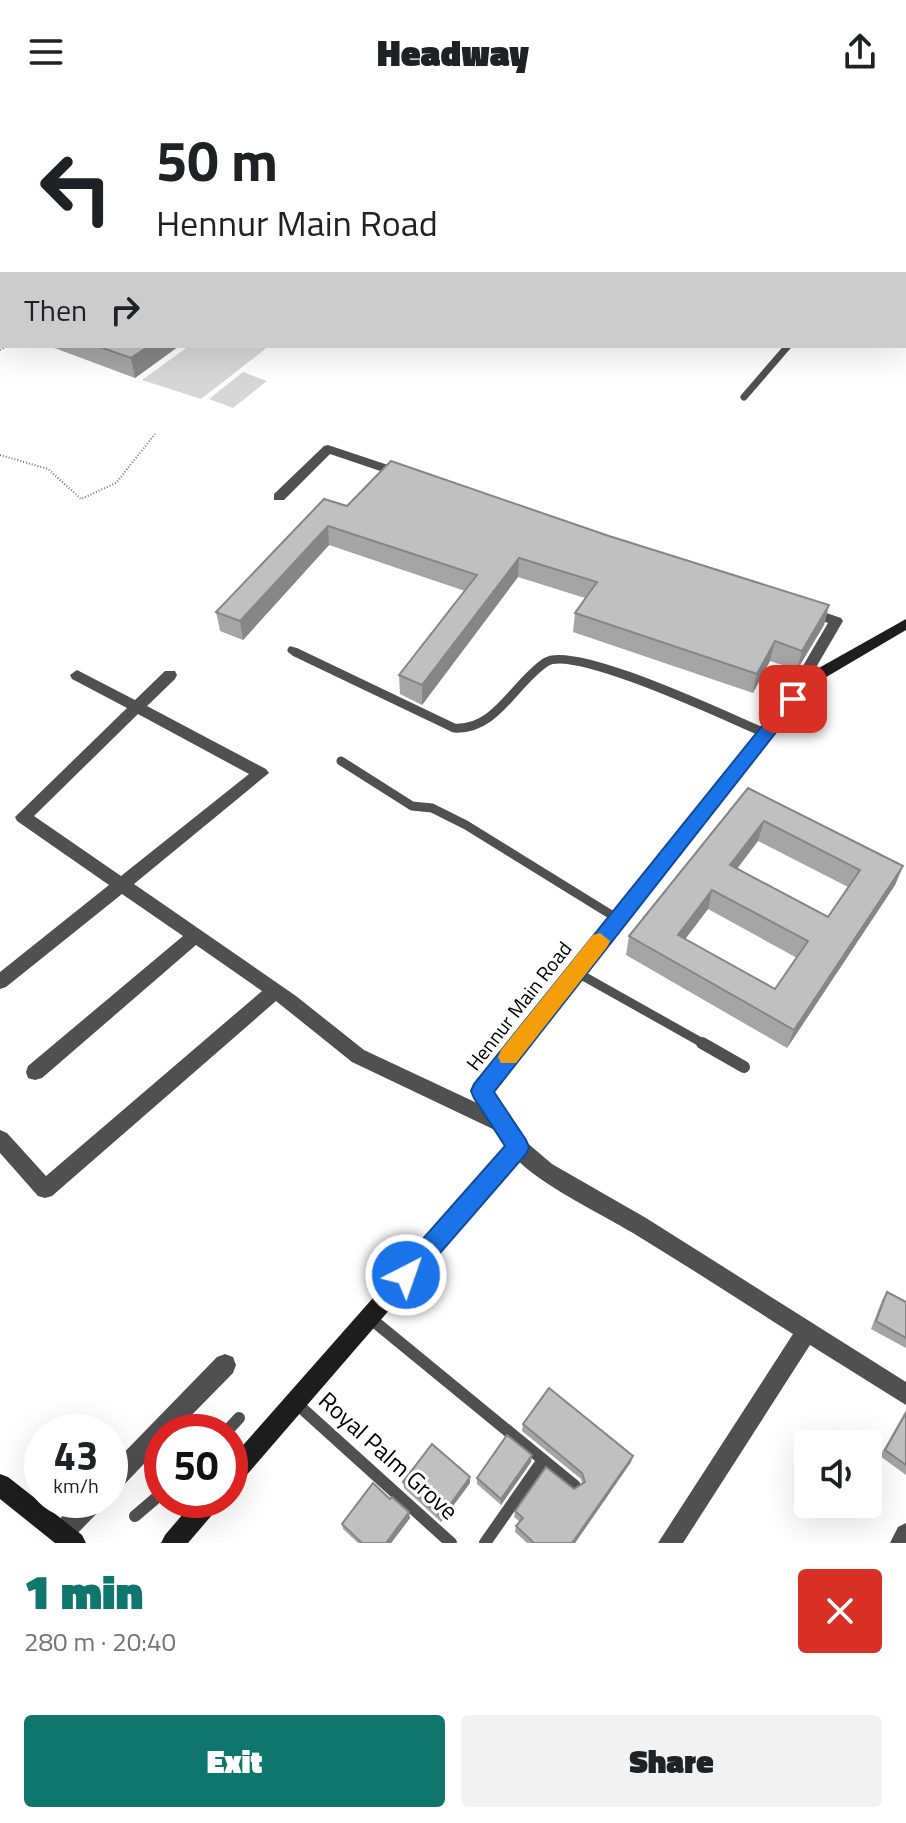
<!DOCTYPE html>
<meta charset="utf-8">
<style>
body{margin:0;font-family:"Titillium Web",sans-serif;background:#f2f2f2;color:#202124;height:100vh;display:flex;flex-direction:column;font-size:30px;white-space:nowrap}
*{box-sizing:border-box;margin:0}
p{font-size:26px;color:#757577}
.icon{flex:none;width:44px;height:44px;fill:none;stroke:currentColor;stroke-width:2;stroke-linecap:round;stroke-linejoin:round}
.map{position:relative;height:1439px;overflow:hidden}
.side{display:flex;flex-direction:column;background:#fff;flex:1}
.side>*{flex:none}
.banner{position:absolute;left:0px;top:0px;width:906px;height:244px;box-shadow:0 8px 32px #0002;background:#fff;color:#202124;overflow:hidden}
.fabs{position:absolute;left:794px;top:1326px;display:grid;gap:16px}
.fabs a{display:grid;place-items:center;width:88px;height:88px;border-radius:8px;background:#fff;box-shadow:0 8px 32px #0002;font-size:40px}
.speed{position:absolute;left:24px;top:1310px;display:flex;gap:16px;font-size:40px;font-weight:700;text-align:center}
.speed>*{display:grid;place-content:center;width:104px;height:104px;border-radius:50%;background:#fff;box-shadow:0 8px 32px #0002;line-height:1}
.speed small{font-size:20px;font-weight:400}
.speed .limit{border:12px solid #d22;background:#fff;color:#111}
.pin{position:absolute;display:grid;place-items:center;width:68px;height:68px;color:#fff;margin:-34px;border-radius:16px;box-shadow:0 4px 12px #0006}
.me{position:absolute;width:88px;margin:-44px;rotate:41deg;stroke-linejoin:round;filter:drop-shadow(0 0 6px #0008)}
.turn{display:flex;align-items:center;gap:28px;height:168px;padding:0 24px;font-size:36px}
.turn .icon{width:104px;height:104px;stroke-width:2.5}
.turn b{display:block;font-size:56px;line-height:68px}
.then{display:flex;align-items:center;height:76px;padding:0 24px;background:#0003;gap:16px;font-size:30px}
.round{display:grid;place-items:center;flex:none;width:84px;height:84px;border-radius:8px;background:#f2f2f2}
.head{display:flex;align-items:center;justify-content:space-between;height:136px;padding:0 24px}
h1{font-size:48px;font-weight:800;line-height:60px;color:#0f766e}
.primary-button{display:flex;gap:16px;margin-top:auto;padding:16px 24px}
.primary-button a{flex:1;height:92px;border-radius:8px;background:#0f766e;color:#fff;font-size:32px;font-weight:800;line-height:92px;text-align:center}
.primary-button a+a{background:#f2f2f2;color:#202124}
header{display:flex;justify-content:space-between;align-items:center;height:104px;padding:0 24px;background:#fff;font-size:36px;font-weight:800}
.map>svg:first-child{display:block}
.green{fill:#d7d7d7}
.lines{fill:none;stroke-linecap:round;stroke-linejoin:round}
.path{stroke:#727272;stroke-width:2;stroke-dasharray:1 2;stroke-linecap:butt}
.lane-far3{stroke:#505050;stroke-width:6}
.lane-far2{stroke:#505050;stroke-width:7}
.lane-far1{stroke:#505050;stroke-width:9}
.lane{stroke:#505050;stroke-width:12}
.street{fill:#505050;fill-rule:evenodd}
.secondary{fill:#1d1d1d;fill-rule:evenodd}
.wall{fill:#a5a5a5;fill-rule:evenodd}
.shaded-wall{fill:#868686}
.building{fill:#c0c0c0;stroke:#868686;stroke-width:2;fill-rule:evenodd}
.route{fill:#1a73e8;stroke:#114b97;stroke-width:2}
.slow{fill:#f59e0b}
.labels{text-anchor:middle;stroke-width:6;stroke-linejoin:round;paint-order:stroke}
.street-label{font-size:20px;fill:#000;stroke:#fff}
.near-street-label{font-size:24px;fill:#000;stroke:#fff}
</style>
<header><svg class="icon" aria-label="menu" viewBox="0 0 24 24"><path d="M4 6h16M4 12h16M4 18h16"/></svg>Headway<svg class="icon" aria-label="share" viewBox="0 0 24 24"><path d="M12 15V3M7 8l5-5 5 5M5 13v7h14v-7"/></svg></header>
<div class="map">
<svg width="906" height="1439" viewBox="0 0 906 1439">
<rect width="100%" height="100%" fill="#fff"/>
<!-- green -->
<g class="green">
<polygon points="189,242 269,242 201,295 142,276"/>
<polygon points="243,268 267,277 233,304 209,295"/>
</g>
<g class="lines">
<!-- path -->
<g class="path">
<polyline points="0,246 7,242"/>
<polyline points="0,351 48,365 81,395 116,379 155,330"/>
</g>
<!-- lane-far3 -->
<polyline class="lane-far3" points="140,0 144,2"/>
<!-- lane-far2 -->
<g class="lane-far2">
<polyline points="744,293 788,242"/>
<polyline points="291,546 299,550"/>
</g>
<!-- lane-far1 -->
<g class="lane-far1">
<path d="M295,548l159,76c42,3 60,-45 92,-66 28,-18 183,56 219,71"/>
<polyline points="341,657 412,702 432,704 466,721 618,815"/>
<polyline points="576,868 706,941"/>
</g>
<!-- lane -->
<g class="lane">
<polyline points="702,939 744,963"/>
<polyline points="370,1214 575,1382"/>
<polyline points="296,1299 451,1439"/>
<polyline points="226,1328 239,1314"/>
<polyline points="135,1412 162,1389"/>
<polyline points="485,1439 543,1356"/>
</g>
<!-- street -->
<g class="street">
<polygon points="222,0 232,0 233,2 223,2"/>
<polygon points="315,0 325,0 326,2 316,2"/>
<polygon points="737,0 753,0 754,2 738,2"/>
<polygon points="2,20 2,26 0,27 0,21"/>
<polygon points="328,341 406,367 408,370 406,373 398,373 330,350 284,396 274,396 274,390 324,342"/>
<polygon points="806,502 841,514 843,517 811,572 813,578 806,583 801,582 797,572 828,519 801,510 799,507"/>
<path d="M77,566l58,30 30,-29h10l2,4 -2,4 -28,27 119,63 3,4 -135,111 162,112 68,54 147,69 3,6 -3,6 -7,3 -7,-3 -145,-69 -76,-61 -224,195 -7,2 -7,-2 -38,-43v-23l7,3 39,43 216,-185 -66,-46 -154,133 -7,2 -7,-2 -2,-6 2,-6 155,-130 -61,-42 -116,93 -6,2v-17l109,-87 -92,-64 -2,-4 112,-109 -55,-29 -2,-4zM138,610l111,60 -128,102 -87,-60z"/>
<path d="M518,1034l7,3 27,23 94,54 260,164v23l-96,-60 -127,198h-25l135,-209c-53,-34 -106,-68 -160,-101 -29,-18 -112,-57 -125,-86l3,-6z"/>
<polygon points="225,1250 233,1253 236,1261 233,1269 175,1328 162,1328 162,1341 118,1387 110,1390 110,1363 217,1253"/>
<polygon points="78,1396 105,1396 102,1404 70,1437 54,1437 50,1429 54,1421"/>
<polygon points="906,1419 906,1439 890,1439 898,1423"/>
</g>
<!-- secondary -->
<g class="secondary">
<polygon points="906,515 906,526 811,582 492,987 525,1037 528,1043 525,1049 238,1381 230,1384 230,1356 507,1042 474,993 472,987 474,981 801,574"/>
<polygon points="0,1370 8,1373 82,1431 86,1439 55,1439 0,1395"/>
<polygon points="195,1396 221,1396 218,1404 188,1439 161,1439 165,1431"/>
</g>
</g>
<!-- wall -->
<g class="wall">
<polygon points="49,242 179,242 135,274"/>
<polygon points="347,402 609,432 829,501 824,521 797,566 770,557 753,589 573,528 575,509 585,494 518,473 422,601 400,590 399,571 465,487 329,441 243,536 220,527 216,508"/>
<path d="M748,684l155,78 -8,19 -108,163 -161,-93 3,-19zM758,737l90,46 -20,30 -91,-48zM708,805l89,49 -22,31 -90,-50z"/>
<polygon points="887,1188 906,1198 906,1244 871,1225 882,1196"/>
<polygon points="906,1306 906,1371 880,1352"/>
<polygon points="523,1320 631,1358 575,1439 527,1439 515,1428 516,1422 520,1418 514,1413 515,1407 574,1385 582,1380 581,1375 522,1327"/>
<polygon points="531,1358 501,1401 477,1380 477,1374"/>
<polygon points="403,1378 470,1379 441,1418 404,1384"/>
<polygon points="390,1395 410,1414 391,1439 358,1439 343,1425 342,1420"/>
</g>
<!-- shaded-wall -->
<g class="shaded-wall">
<polygon points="149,242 179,242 135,274 131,254"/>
<polygon points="328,422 329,441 243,536 240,517"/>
<polygon points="519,454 518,473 422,601 422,581"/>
<polygon points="829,501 824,521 797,566 802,547"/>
<polygon points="775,537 770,557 753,589 757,570"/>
<polygon points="764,717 758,737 725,780 730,761"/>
<polygon points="903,762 895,781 787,944 794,926"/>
<polygon points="712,786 708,805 674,850 678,831"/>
<polygon points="532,1351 531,1358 501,1401 501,1395"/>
<polygon points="633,1352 631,1358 575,1439 572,1439"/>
<polygon points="470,1373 470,1379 441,1418 441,1413"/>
<polygon points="409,1408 410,1414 391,1439 386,1439"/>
</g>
<!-- building -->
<g class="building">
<polygon points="729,0 735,0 745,2 727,2"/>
<polygon points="904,38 906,39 906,79 904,82"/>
<polygon points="97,242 149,242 131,254"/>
<polygon points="391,357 609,432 829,501 802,547 775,537 757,570 575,509 597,478 519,454 422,581 399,571 477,471 328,422 240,517 216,508 324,395 347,402"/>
<path d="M748,684l155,78 -109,164 -165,-94zM764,717l96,49 -32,47 -98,-52zM712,786l96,51 -33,48 -97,-54z"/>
<polygon points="887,1188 906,1198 906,1234 876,1217"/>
<polygon points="549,1284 633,1352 572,1439 534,1439 516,1422 523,1414 515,1407 546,1363 574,1385 585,1378 582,1369 523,1320"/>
<polygon points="906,1309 906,1361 885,1346"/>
<polygon points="507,1331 532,1351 501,1395 477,1374"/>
<polygon points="432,1340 470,1373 441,1413 403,1378"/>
<polygon points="373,1379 390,1395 392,1393 409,1408 386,1439 362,1439 342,1420"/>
</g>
<!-- route -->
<polygon class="route" points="793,589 801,595 799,599 494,988 526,1036 529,1043 526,1050 414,1179 406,1182 398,1179 395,1171 398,1163 505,1042 474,994 471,987 474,980 787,591"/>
<!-- slow -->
<polygon class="slow" points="600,829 610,837 607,843 516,959 501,959 498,953 501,946 593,831"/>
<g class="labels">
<!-- street labels -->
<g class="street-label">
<text transform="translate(519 902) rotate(-52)" y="7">Hennur Main Road</text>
</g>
<!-- near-street labels -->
<g class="near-street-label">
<text transform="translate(388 1352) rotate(42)" y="8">Royal Palm Grove</text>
</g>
</g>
</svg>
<div class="fabs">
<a><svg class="icon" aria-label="sound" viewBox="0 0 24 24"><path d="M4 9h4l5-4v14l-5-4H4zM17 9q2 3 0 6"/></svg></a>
</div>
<div class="speed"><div>43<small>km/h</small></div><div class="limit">50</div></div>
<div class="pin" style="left:793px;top:595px;background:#d93025"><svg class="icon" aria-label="arrive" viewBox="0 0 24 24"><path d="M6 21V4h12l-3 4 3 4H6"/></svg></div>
<svg class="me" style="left:406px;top:1171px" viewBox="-20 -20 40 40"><circle r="17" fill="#1a73e8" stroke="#fff" stroke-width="3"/><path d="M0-11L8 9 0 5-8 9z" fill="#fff"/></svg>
<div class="banner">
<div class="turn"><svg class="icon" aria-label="left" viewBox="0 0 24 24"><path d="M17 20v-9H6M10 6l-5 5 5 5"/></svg><div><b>50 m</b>Hennur Main Road</div></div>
<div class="then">Then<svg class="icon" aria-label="right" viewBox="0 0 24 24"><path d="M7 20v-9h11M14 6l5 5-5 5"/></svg></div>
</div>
</div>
<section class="side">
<div class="head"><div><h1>1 min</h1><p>280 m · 20:40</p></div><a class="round" style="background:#d93025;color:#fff"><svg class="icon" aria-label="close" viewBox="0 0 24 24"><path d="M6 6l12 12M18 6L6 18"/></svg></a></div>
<div class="primary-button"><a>Exit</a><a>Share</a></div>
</section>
